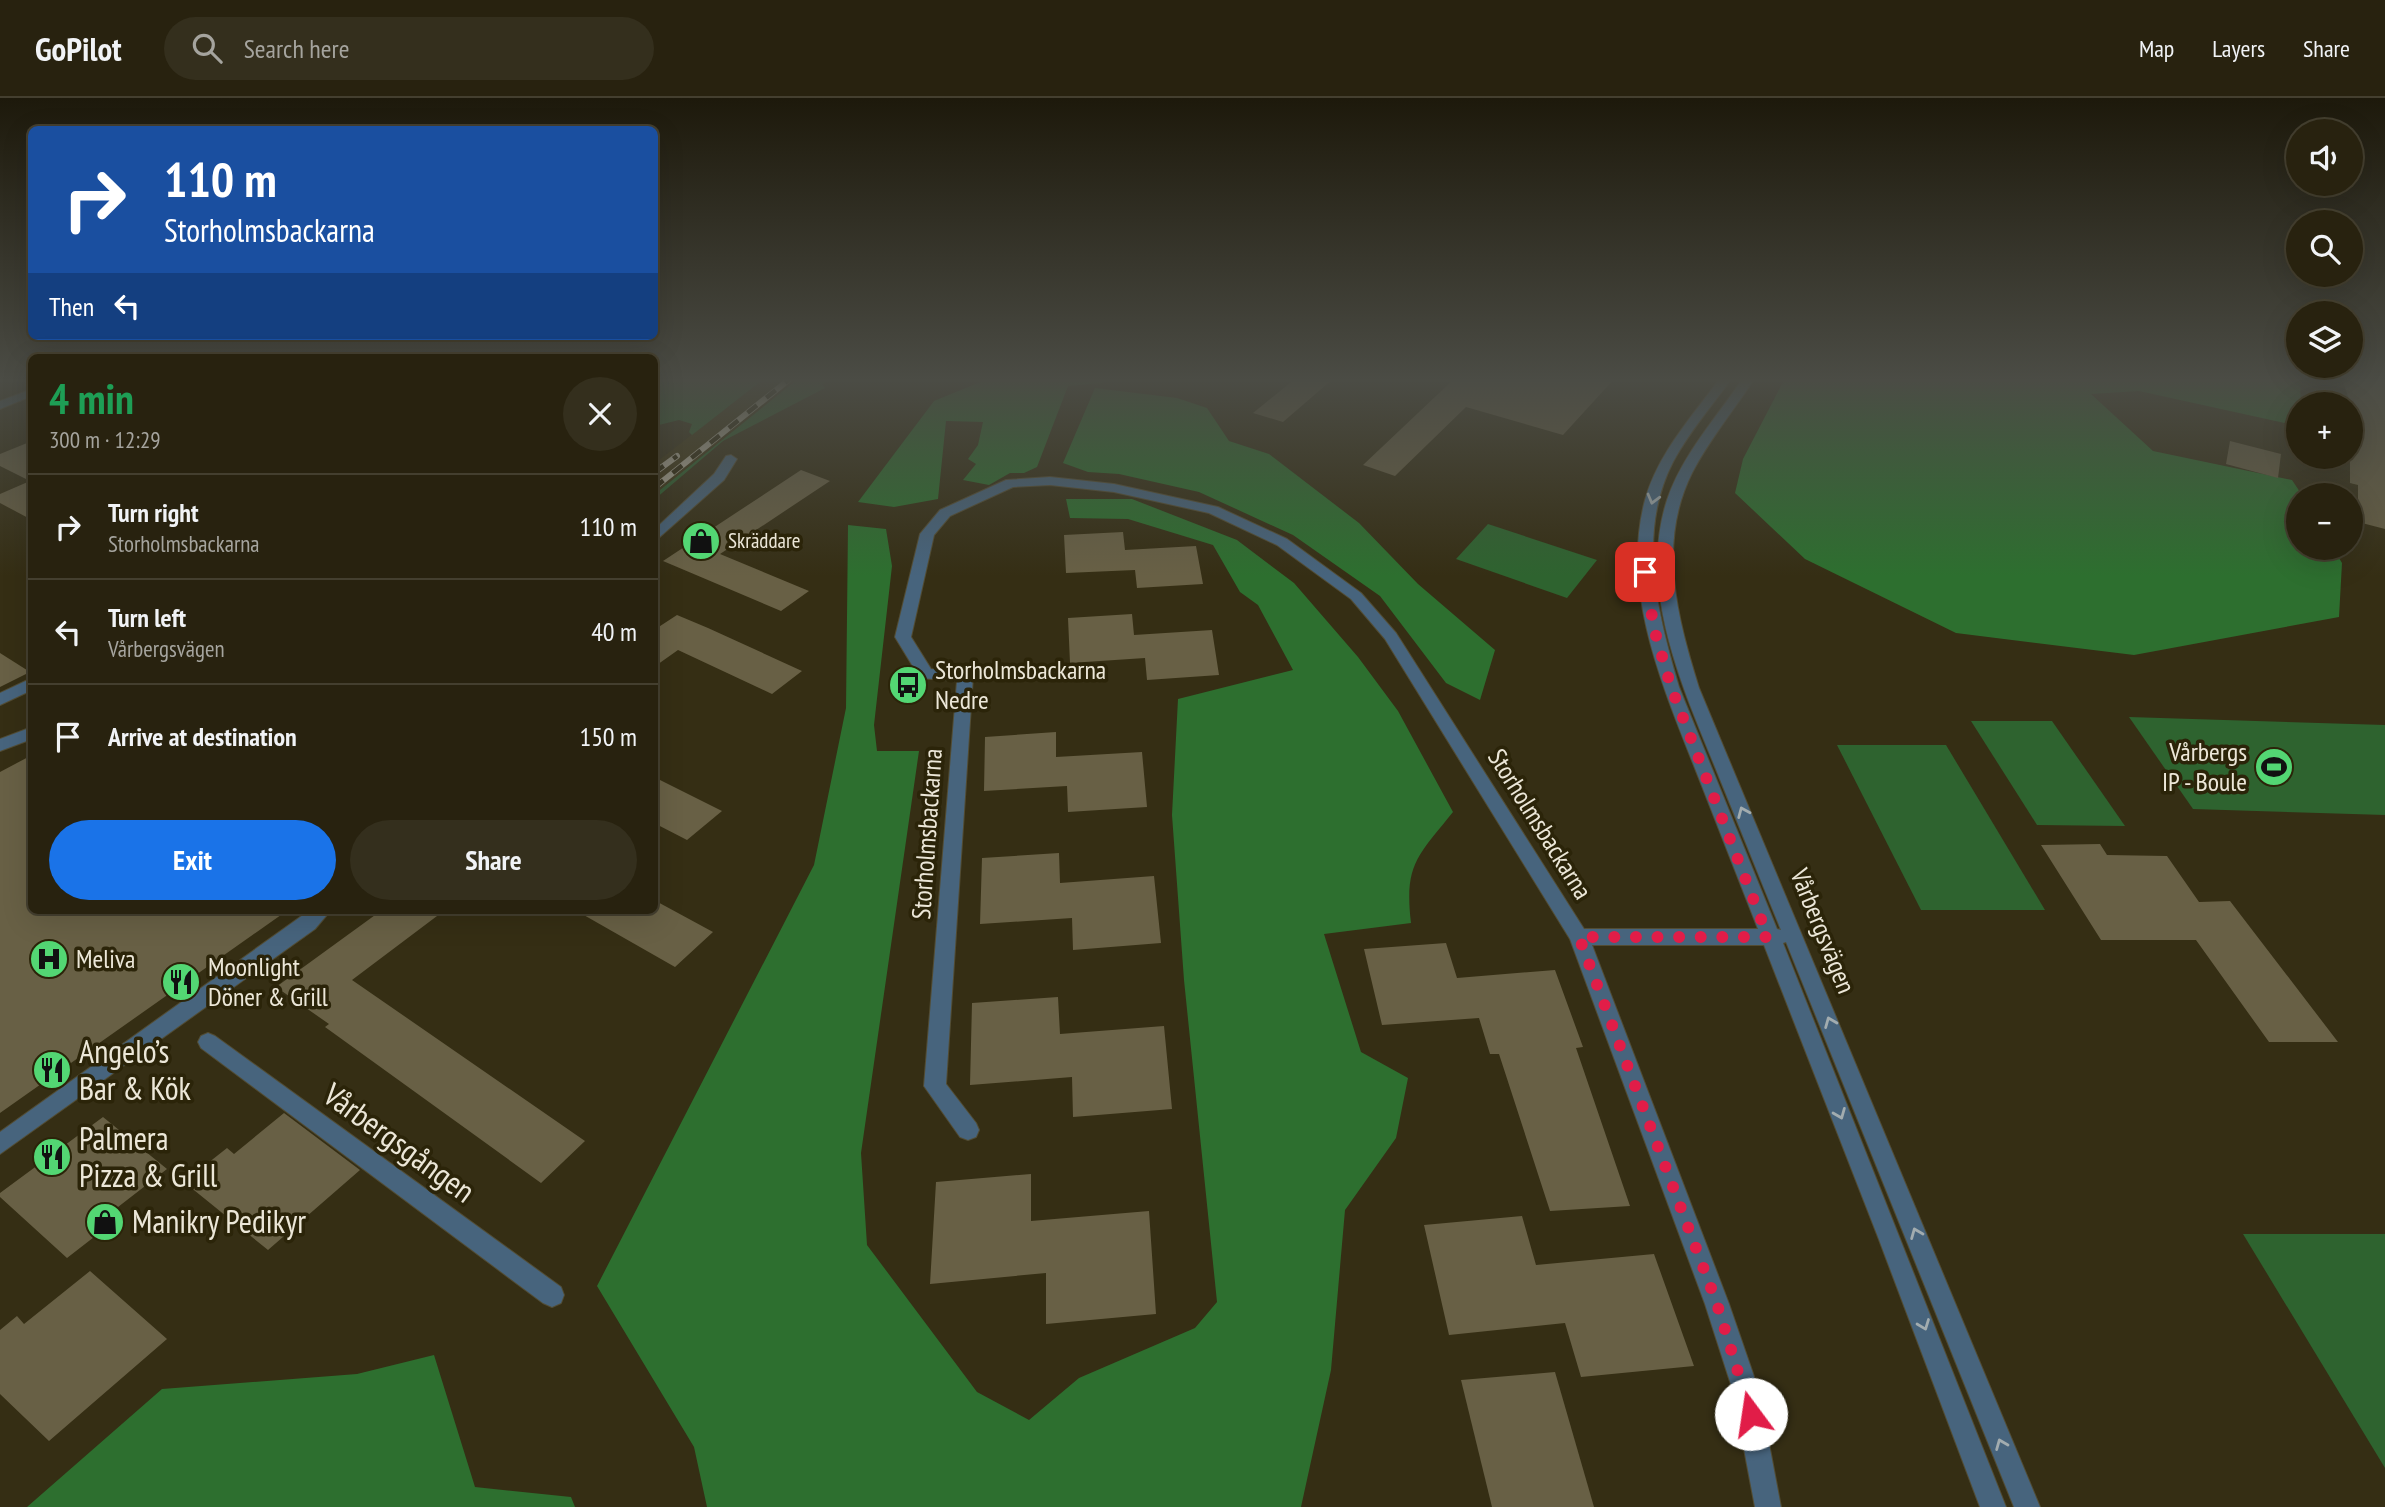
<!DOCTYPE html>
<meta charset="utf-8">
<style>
body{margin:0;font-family:"PT Sans Narrow",sans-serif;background:#342f1d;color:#f1f3f6;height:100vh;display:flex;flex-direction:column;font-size:26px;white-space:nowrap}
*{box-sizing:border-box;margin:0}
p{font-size:23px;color:#a5a49e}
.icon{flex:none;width:38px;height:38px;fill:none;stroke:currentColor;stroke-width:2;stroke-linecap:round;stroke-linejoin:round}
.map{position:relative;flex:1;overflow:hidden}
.side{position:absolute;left:28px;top:256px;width:630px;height:560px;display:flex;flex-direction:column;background:#28220f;border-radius:10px;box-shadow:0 7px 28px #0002,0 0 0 2px #443f2f}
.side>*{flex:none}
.guide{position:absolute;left:28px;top:28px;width:630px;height:214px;border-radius:10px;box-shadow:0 7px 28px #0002,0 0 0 2px #443f2f;background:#1a4fa0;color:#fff;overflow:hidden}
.fabs{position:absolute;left:2286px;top:21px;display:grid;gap:14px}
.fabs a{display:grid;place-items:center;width:77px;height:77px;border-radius:50%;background:#28220f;box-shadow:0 7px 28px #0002,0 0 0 2px #443f2f;font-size:35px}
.pin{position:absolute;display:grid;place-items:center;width:60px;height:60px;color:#fff;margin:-30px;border-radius:14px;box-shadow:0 4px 10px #0006}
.me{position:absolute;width:77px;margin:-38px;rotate:346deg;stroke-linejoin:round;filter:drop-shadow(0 0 5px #0008)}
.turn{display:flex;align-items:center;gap:24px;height:147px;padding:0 21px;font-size:32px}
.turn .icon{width:91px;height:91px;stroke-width:2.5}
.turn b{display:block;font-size:49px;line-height:60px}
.then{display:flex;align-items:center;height:66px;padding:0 21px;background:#0003;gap:14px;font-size:26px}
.round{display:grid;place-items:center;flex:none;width:74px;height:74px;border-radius:37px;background:#342f1d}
.summary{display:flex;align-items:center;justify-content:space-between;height:119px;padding:0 21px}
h1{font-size:42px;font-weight:800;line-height:52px;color:#1e9e55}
.action{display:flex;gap:14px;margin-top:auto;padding:14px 21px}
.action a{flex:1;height:80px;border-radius:42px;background:#1a73e8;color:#fff;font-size:28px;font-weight:800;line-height:80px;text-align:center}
.action a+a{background:#342f1d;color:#f1f3f6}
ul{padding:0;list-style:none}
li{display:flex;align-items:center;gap:21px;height:105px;padding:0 21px;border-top:2px solid #443f2f}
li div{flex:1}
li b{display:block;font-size:26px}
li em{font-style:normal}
header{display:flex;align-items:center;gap:42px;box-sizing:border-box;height:98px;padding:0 35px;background:#28220f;border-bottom:2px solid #443f2f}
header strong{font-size:33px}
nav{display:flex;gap:38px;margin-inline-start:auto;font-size:24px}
.search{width:490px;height:63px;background:#342f1d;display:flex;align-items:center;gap:18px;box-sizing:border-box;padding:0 24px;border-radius:38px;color:#a5a49e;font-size:26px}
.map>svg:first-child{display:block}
.built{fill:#3e3512}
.green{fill:#2e632f}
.forest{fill:#2d6f2f}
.building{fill:#686045}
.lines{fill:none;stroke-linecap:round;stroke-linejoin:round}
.minor-casing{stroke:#524c33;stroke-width:2}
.minor{fill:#47647d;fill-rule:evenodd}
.rail-casing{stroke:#bbb6a4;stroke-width:6}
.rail{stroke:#2b2409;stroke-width:4.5;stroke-dasharray:12;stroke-linecap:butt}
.oneway{stroke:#a2acaf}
.route{stroke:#e11d48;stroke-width:12;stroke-dasharray:0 21.6}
.labels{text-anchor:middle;stroke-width:7;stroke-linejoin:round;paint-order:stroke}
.far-poi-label{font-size:21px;fill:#ece7d8;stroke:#2b2409;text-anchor:start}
.poi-label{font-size:26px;fill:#ece7d8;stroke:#2b2409;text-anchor:start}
.street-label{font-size:26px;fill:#ece7d8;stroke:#2b2409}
.near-poi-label{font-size:32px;fill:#ece7d8;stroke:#2b2409;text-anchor:start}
.near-street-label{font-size:32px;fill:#ece7d8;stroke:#2b2409}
</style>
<header>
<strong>GoPilot</strong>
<div class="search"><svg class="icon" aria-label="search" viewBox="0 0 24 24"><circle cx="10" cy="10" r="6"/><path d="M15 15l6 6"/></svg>Search here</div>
<nav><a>Map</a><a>Layers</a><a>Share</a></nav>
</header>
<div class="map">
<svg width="2385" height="1409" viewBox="0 0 2385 1409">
<rect width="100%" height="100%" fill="#352e14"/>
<!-- built -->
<polygon class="built" points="765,280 799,280 655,396 654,366"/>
<!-- green -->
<g class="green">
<polygon points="655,280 765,280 692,337 689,334 692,326 679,322 655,328"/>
<polygon points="799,280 835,280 822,286 825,290 723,343 655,401 655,396"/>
<polygon points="1488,426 1597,462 1567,500 1456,461"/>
<polygon points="2129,619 2385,627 2385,717 2193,711"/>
<polygon points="1971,623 2052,623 2125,728 2037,727"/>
<polygon points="1837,647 1946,647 2045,812 1921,812"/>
<polygon points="2243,1136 2385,1136 2385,1370"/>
</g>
<!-- forest -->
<g class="forest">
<polygon points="990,280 1111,280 1101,285 1068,288 1037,369 1024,375 1010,375 989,387 963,382 976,366 968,361 978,347 983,324 946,323 938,401 894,409 858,404 934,303"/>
<polygon points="1785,280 2288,280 2300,283 2301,306 2298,306 2298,328 2139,293 2091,296 2153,353 2292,382 2302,397 2298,397 2298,450 2333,450 2342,465 2339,519 2134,557 1956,535 1805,461 1735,395 1743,361"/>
<polygon points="1095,290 1177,300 1207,310 1229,343 1269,356 1359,425 1418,486 1495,552 1480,602 1446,585 1380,498 1293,437 1199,394 1119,376 1088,374 1063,365"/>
<path d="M1066,401h66l105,41 57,43 64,74 40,54 55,101c-35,44 -49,52 -42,111l-87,11 37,118 47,26 -12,60 -51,72 -14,160 -30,137h-594l-13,-60 -97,-161 217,-421 32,-157 2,-183 38,4 6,37 -18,159 3,26h42l-58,402 6,92 110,147 52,28 50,-42 116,-50 22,-26 -33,-322 -12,-165 6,-116 115,-29 -35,-65 -18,-13 -27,-47 -85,-26 -58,-1z"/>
<polygon points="434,1257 475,1389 571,1399 575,1409 27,1409 162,1291 357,1276"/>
</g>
<!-- building -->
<g class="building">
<polygon points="1296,280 1334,280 1283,324 1253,315"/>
<polygon points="1455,280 1615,280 1563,337 1466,309 1395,378 1363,367"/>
<polygon points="2342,280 2385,280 2385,431 2358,424 2358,387 2350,385 2350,305"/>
<polygon points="32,343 32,422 0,405 0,396 30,383 0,368 0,356"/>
<polygon points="2230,343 2281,356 2278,380 2226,366"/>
<polygon points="801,372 830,383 720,456 809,493 781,513 663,463"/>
<polygon points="1123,434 1125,452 1196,448 1203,486 1137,490 1135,472 1066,475 1064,437"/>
<polygon points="1132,516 1134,537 1212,532 1219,577 1147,582 1145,560 1070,565 1068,520"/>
<polygon points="677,517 708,530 802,573 772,596 678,552 654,569 654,532"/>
<polygon points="0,555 30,574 0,589"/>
<polygon points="1056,634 1056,659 1142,654 1147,709 1068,714 1067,688 984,693 985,639"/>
<polygon points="32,657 32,812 288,812 0,1015 0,674"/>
<polygon points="654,679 722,713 687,742 654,725"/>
<polygon points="2100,746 2107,757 2167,758 2199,804 2230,803 2338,944 2269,944 2196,842 2101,842 2041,747"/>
<polygon points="1059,755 1060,785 1154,778 1161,845 1073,852 1072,820 980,826 982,760"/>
<polygon points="654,802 713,834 675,869 575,812 654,812"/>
<polygon points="382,812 445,812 352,882 585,1043 541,1085 325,929 329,926 276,889"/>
<polygon points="1446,845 1457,880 1555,872 1583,949 1576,950 1630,1108 1550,1113 1499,956 1490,956 1479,920 1382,927 1364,851"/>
<polygon points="1058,899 1060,936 1164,928 1172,1011 1073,1019 1072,979 970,987 972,905"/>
<polygon points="284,1015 360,1072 268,1152 184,1084 227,1050 234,1056"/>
<polygon points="103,1019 167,1071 109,1116 116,1122 67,1160 0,1099 0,1095"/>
<polygon points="1031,1076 1031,1123 1149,1113 1156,1216 1046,1226 1046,1175 930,1186 936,1084"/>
<polygon points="1522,1118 1536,1167 1654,1156 1694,1268 1581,1279 1565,1225 1449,1237 1424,1127"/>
<polygon points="90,1173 167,1241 49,1343 0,1296 0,1232 17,1218 24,1226"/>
<polygon points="1555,1274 1594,1409 1492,1409 1461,1282"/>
</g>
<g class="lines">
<defs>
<g id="minor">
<path d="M1720,280h12c-20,28 -43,54 -59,84 -37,72 -15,152 6,225l98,242 4,1c-21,-51 -41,-102 -62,-153 -34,-85 -82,-184 -52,-277 15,-45 50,-83 76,-122h12c-21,32 -46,62 -63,95 -35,70 -15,144 7,215l341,819h-26l-228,-565 -3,1 223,564h-26l-102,-270 -114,-292h-172l137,359 30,87 22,116h-26l-22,-116 -28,-87 -135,-365 -185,-300 -34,-40 -74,-54 -68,-32 -95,-21 -64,-7 -37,2 -63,29 -16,19 -23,102 20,32 34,2 8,5 -27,408 30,39 3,7 -3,7 -8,3 -8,-3 -36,-51 33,-405 -37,-3 -25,-41 25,-103 20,-24 66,-30 44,-3 64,7 104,23 69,32 74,54 35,40 188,296h174c-20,-51 -40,-102 -60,-153 -33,-85 -78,-183 -53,-276 13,-47 47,-83 75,-122z"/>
<polygon points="32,291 32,298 0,311 0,303"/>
<polygon points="731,357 737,361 724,382 654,444 654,432 714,376 726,358"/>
<polygon points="32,580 32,592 0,607 0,595"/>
<polygon points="32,629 32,641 0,653 0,641"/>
<polygon points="310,812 331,812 315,831 0,1056 0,1034"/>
<polygon points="208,935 215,938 561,1189 564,1197 561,1205 552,1209 543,1205 201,950 198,944 201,938"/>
</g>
</defs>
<!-- minor casing -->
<use href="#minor" class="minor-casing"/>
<!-- minor -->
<use href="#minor" class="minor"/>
<defs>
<g id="rail">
<polyline points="654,375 677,358"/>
<polyline points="654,390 791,280"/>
</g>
</defs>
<!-- rail casing -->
<use href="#rail" class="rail-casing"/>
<!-- rail -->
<use href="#rail" class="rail"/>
</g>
<!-- one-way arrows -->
<defs><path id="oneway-chevron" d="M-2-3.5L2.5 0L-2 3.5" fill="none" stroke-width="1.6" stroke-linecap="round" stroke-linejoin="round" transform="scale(1.75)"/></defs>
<g class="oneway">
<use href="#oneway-chevron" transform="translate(1653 401) rotate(105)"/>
<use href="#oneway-chevron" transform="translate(1743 714) rotate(-113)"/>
<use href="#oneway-chevron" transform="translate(1830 924) rotate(-112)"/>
<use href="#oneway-chevron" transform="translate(1840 1016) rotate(68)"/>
<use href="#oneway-chevron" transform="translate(1916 1135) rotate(-112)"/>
<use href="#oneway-chevron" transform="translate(1924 1227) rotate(69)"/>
<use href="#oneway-chevron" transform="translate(2001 1346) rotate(-112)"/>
</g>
<!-- sky -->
<linearGradient id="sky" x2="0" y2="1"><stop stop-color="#1d190b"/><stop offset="0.59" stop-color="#4b4c45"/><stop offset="1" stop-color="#4b4c45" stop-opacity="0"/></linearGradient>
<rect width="2385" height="478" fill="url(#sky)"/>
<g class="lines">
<!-- route -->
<polyline class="route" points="1645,474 1654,531 1671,589 1768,839 1579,839 1717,1206 1751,1316"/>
</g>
<!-- icons -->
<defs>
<symbol id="shop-disc" viewBox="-11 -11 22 22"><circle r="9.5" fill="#53d673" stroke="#2b2409"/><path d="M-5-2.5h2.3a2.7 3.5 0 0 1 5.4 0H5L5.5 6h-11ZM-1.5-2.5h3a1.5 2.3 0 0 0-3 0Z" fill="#111"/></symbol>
<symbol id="bus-disc" viewBox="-11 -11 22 22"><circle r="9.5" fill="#53d673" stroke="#2b2409"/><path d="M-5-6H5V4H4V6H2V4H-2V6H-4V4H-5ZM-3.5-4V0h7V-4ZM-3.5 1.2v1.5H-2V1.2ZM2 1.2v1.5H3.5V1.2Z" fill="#111"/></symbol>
<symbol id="stadium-disc" viewBox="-11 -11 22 22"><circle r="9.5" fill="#53d673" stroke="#2b2409"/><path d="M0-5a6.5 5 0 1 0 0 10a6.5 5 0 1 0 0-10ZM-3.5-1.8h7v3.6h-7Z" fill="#111"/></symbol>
<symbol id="hospital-disc" viewBox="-11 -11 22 22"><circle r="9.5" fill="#53d673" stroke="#2b2409"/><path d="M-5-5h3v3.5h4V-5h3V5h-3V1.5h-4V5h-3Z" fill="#111"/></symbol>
<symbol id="restaurant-disc" viewBox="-11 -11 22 22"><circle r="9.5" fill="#53d673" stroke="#2b2409"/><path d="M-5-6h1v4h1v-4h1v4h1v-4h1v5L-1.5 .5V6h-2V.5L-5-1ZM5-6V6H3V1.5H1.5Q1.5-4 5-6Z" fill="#111"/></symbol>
</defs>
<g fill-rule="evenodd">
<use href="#shop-disc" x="679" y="421" width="44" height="44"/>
<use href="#bus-disc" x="886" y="565" width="44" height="44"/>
<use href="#stadium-disc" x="2252" y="647" width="44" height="44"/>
<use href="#hospital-disc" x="27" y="839" width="44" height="44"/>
<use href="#restaurant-disc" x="159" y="862" width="44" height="44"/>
<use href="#restaurant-disc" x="30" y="950" width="44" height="44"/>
<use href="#restaurant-disc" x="30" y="1037" width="44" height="44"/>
<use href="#shop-disc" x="83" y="1102" width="44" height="44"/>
</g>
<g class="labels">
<!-- far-poi labels -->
<g class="far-poi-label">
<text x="728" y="450">Skräddare</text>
</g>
<!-- poi labels -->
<g class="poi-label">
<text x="935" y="581">Storholmsbackarna<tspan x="935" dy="30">Nedre</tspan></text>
<text x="2247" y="663" text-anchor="end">Vårbergs<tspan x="2247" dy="30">IP - Boule</tspan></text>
<text x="76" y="870">Meliva</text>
<text x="208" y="878">Moonlight<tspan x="208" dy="30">Döner &amp; Grill</tspan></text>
</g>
<!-- street labels -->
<g class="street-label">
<text transform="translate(1540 726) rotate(58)" y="9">Storholmsbackarna</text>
<text transform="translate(927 736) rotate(-86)" y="9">Storholmsbackarna</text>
<text transform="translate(1823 833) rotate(68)" y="9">Vårbergsvägen</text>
</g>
<!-- near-poi labels -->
<g class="near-poi-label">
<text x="79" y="965">Angelo’s<tspan x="79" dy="37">Bar &amp; Kök</tspan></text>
<text x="79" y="1052">Palmera<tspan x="79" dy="37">Pizza &amp; Grill</tspan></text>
<text x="132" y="1135">Manikry Pedikyr</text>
</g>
<!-- near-street labels -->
<g class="near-street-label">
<text transform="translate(399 1045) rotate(36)" y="11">Vårbergsgången</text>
</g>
</g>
</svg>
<div class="fabs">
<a><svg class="icon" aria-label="sound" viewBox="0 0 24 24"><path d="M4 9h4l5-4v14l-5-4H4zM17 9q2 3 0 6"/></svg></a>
<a><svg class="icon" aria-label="search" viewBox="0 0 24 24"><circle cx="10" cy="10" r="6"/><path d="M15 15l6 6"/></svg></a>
<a><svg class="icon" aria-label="layers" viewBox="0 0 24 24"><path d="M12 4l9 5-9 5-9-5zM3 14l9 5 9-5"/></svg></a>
<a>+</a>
<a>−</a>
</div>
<div class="pin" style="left:1645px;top:474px;background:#d93025"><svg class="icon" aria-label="arrive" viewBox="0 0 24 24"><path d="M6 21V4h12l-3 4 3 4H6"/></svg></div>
<svg class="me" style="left:1751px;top:1316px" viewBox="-20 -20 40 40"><circle r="19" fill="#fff"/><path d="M0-13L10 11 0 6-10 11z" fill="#e11d48"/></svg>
<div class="guide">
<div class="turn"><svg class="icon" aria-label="right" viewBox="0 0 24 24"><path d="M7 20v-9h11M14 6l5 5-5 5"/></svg><div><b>110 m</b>Storholmsbackarna</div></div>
<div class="then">Then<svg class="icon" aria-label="left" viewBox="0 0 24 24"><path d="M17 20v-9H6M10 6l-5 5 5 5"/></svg></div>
</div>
<section class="side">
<div class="summary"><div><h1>4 min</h1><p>300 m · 12:29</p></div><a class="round"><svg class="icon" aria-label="close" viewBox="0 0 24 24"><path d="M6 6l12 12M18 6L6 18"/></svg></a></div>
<ul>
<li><svg class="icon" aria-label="right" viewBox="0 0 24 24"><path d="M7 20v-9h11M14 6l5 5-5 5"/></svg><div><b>Turn right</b><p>Storholmsbackarna</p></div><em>110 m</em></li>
<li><svg class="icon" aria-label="left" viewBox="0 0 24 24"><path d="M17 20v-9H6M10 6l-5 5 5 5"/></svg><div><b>Turn left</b><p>Vårbergsvägen</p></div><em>40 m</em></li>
<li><svg class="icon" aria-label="arrive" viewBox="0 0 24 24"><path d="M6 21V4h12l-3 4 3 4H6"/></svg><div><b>Arrive at destination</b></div><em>150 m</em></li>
</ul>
<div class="action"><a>Exit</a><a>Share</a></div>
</section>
</div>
